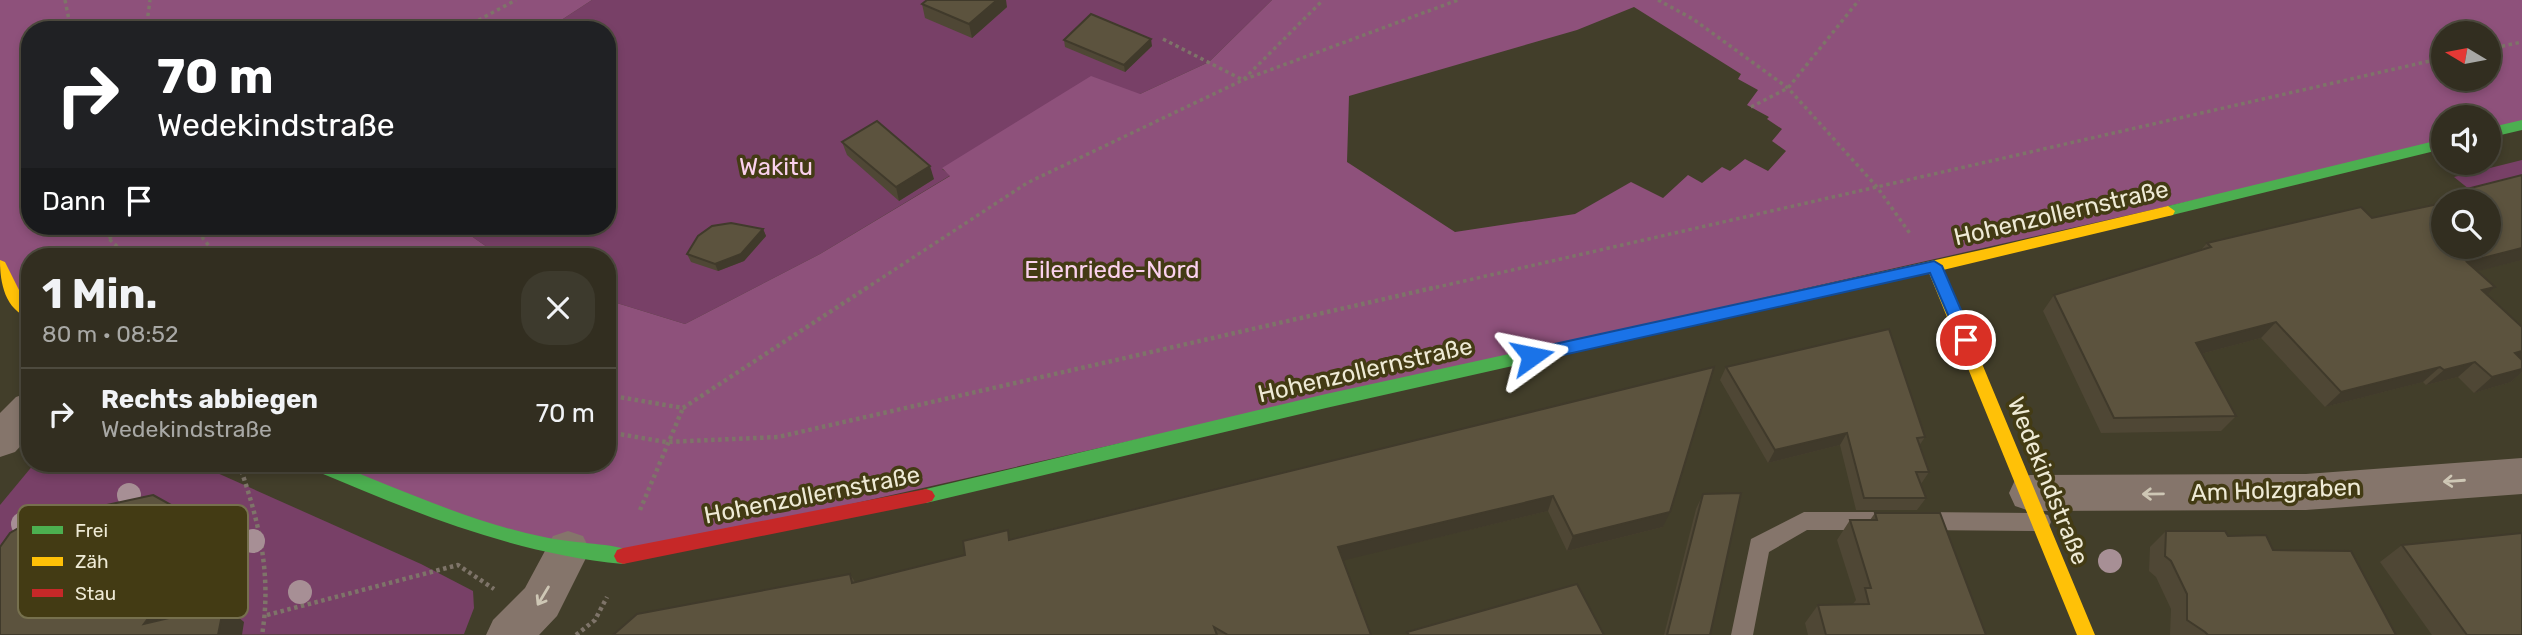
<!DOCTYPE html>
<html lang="de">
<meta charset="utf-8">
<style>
body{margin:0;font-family:Rubik,sans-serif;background:#3d3a2d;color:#f1f3f6;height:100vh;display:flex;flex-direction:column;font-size:26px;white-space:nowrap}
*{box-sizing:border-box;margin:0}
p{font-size:23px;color:#a8a8a5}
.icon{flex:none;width:38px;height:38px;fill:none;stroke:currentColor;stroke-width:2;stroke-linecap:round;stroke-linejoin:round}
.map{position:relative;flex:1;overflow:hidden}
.details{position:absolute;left:21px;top:248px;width:595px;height:224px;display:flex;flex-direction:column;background:#322e20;border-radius:28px;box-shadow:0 4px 10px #0003,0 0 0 2px #4d4a3e}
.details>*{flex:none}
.hud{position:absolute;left:21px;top:21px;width:595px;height:214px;border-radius:28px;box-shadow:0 4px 10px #0003,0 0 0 2px #4d4a3e;background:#202124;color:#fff;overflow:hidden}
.needle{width:46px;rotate:280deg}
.controls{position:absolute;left:2431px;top:21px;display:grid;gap:14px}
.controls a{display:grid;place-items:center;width:70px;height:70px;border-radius:50%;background:#322e20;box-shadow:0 4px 10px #0003,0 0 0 2px #4d4a3e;font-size:35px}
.pin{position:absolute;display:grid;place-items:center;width:60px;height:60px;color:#fff;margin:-30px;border:4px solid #fff;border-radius:50%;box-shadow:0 2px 7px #0007}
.me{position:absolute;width:77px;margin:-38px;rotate:78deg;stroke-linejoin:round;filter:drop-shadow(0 0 5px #0008)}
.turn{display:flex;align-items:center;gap:24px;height:147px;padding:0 21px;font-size:32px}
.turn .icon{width:91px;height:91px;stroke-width:2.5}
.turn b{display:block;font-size:49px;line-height:60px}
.then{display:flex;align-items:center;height:66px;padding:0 21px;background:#0003;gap:14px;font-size:26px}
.round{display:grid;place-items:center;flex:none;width:74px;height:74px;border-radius:28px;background:#3d3a2d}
.summary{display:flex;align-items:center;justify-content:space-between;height:119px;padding:0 21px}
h1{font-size:42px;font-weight:700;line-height:52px}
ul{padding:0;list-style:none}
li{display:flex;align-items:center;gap:21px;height:91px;padding:0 21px;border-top:2px solid #4d4a3e}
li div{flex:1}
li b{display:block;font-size:26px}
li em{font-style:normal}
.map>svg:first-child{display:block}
.green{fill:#784067}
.forest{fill:#8e517b;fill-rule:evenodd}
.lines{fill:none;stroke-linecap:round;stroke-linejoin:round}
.path-far1{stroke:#7e7469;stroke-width:3.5;stroke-dasharray:3.5 3.5;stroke-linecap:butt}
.path{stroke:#7e7469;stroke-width:4.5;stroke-dasharray:3.5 3.5;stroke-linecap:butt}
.lane{fill:#85756b;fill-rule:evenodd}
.street{fill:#85756b;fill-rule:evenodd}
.fast{fill:#4caf50;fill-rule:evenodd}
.slow{fill:#ffc107;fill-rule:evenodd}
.jam{fill:#c62828;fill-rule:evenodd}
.tree{fill:#a78f95}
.wall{fill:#4f4735;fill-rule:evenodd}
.shaded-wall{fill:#403a2b}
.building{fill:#5c533e;stroke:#403a2b;stroke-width:2}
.oneway{stroke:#cec7b5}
.route{fill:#1a73e8;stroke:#114b97;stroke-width:2}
.labels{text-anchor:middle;stroke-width:7;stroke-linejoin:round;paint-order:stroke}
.park-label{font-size:24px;fill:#fad1ed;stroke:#433b14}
.street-label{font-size:24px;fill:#eeead5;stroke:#433b14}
.key{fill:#433b14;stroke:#76704e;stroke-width:2}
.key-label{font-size:19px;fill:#eeead5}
</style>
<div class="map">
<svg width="2522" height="635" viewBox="0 0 2522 635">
<rect width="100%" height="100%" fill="#423e2a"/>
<!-- green -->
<g class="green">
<polygon points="592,0 1272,0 1209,62 1140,94 942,169 951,175 820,254 685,324 607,300 607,257 508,257 487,247 457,226 607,226 607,30 546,30"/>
<polygon points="2522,160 2522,186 2479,197 2454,177"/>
<polygon points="34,464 197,464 421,564 473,591 474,608 464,634 0,635 0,505"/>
</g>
<!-- forest -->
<g class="forest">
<polygon points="0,0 592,0 546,30 30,30 30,226 457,226 487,247 508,257 30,257 30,312 0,266"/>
<path d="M1272,0h1250v125l-33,8 -1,-16h-45v27l-1821,412 -174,-39 -131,-53h290v-164l78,24 135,-70 130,-78 -8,-8 149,-92 49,18 69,-32zM1634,7l107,67 -3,5 20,11 -11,15 22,12 -2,2 15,10 -10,12 14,10 -18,20 -23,-12 -15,12 -8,-4 -20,16 -14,-8 -25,23 -32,-16 -56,32 -120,18 -108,-70 2,-66 228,-66zM2443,33h45v46h-45z"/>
</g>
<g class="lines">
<!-- path-far1 -->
<g class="path-far1">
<polyline points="65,0 71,30"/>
<polyline points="1658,0 1693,19 1788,88 1877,187 1911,235"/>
<polyline points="146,30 150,0"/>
<polyline points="460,30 516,0"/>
<polyline points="1163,39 1243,80 1323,0"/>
<polyline points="2488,49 2522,42"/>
<polyline points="1751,107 1788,88 1859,0"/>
<polyline points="106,226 109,239 129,257"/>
<polyline points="193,226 218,257"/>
<polyline points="109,239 123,226"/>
<polyline points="865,289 1027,183 1243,80 1458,0"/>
<polyline points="1429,289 2443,58"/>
</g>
<!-- path -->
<g class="path">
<polyline points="607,395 683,408 868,287"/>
<polyline points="607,432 666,442 778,437 1437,287"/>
<path d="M239,464c20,57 33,111 23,171"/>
<polyline points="640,510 683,408"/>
<polyline points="267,615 458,565 494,589"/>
<polyline points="576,635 595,620 607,597"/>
</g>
<!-- lane -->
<g class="lane">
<polygon points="1804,512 1875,512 1883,514 1886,521 1883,528 1875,530 1807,530 1769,552 1753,635 1731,635 1751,539"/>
<polygon points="1919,512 2040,513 2048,515 2051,522 2048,529 2040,531 1919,530 1911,528 1908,521 1911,514"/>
</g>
<!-- street -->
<g class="street">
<polygon points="30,392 30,436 15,452 0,457 0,413 16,397"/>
<polygon points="2522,458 2522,494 2306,510 2030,511 2015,506 2009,493 2015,480 2030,475 2306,474"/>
<polygon points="568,531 583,536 590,550 557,616 539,635 486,635 493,620 525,588 553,536"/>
</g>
<!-- fast -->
<g class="fast">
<polygon points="2522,120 2522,130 2488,138 2488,128"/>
<polygon points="2443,139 2443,149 2168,216 2161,211 2168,206"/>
<polygon points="1623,329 1629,331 1631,335 1629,339 1623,341 1326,408 926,503 920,501 917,496 920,491 926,489 1326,394"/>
<path d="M308,464c27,-1 38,4 62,14 57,23 114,47 174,59 25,6 64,6 85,13l3,6 -3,6 -6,2c-113,-11 -209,-52 -312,-95z"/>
</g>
<!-- slow -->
<g class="slow">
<polygon points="2168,206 2175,211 2173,215 1943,270 2095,635 2077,635 1929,273 1623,341 1617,339 1615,335 1617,331 1623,329 1990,248"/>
<path d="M0,260l5,2 15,30 10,10v16c-25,-8 -30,-35 -30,-58z"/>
</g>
<!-- jam -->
<polygon class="jam" points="926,489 932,491 935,496 932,501 926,503 623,564 617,562 614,556 617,550 623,548"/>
</g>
<!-- trees -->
<g class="tree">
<circle cx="129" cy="495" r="12"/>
<circle cx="23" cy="524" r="12"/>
<circle cx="253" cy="541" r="12"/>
<circle cx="2110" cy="561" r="12"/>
<circle cx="300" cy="592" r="12"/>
</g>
<!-- wall -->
<g class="wall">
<polygon points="922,4 1007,7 972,38 925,18"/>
<polygon points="1064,40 1152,46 1125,72 1065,47"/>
<polygon points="842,142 934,179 899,201 847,155"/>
<path d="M2522,175v85l-45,11 18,16 -8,7 35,33v45l-11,10 -37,11 -16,-16 -32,8 -3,-3 -98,25 -64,-69 -60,16 35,62 -15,15 -120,2 -58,-122 11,-16 147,-45 6,-7 165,-25 69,-15 10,-10zM2443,201h45l-45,46z"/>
<polygon points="763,229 766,236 744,261 718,271 691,262 687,254"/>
<polygon points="1714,367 1663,527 1567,551 1548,511 1343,560 1371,635 613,635 850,574 855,582 965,555 1010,539"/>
<polygon points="1726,367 1925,437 1919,446 1929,472 1921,484 1926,498 1917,510 1856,510 1840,445 1768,463 1720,380"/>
<polygon points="1703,494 1710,635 1664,635 1696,509"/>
<polygon points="1875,513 1986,635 1808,635 1805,623 1818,605 1853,604 1856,600 1837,540 1850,520 1870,520"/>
<polygon points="2166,531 2228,536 2273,550 2396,635 2170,635 2171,609 2156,577 2149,571 2150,547"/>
<polygon points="2402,545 2522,635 2432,635 2380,562"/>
</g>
<!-- shaded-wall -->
<g class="shaded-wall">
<polygon points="997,0 1006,0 1007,7 972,38 969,24"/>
<polygon points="1151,39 1152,46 1125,72 1124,65"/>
<polygon points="930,166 934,179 899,201 896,187"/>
<polygon points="763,229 766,236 744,261 718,271 715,264"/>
<polygon points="2522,248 2522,260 2451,278 2467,262"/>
<polygon points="2495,287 2478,303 2482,290"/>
<polygon points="2276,322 2261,338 2182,359 2196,343"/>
<polygon points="2522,351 2522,361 2515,353"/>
<polygon points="2475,362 2458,377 2426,385 2444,370"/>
<polygon points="2440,367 2423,382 2325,407 2341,392"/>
<polygon points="2522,369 2522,372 2511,382 2474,393 2492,377"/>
<polygon points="1847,433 1840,445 1768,463 1775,450"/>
<polygon points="1553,496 1548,511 1337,562 1338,547"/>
<polygon points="182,511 202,528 199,544 222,565 171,635 144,624 178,526"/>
<polygon points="1670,512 1663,527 1567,551 1573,536"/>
<polygon points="224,605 244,622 242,635 218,635"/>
</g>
<!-- building -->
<g class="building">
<polygon points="927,0 997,0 969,24 922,4"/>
<polygon points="1091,14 1151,39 1124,65 1064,40"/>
<polygon points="877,121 930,166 896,187 842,142"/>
<polygon points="2522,175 2522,248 2467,262 2495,287 2482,290 2522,327 2522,351 2515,353 2522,360 2522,369 2492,377 2475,362 2444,370 2440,367 2341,392 2276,322 2196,343 2236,416 2114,418 2054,295 2211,247 2207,243 2361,207 2372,218 2443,203 2443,247 2488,247 2488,201 2449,201 2458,199 2451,193"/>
<polygon points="731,223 763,229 741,254 715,264 687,254 698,236 712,226"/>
<polygon points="1889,329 1925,437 1917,438 1929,472 1916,472 1926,498 1864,498 1847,433 1775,450 1726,367"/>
<polygon points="1714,367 1670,512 1573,536 1553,496 1338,547 1371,635 1228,635 1214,627 1217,635 613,635 637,614 850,574 852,583 965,555 963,541 1008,530 1009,540"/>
<polygon points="1741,493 1710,635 1667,635 1703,494"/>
<polygon points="153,495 182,511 178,526 201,547 144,624 224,605 218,635 0,635 0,547 10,533 34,519 48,519 65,527 93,508"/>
<polygon points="1875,513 1940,513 1986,635 1826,635 1818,605 1869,604 1865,588 1871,588 1850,520 1877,520"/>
<polygon points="2166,531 2225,531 2228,536 2266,535 2273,550 2351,551 2396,635 2208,635 2205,632 2187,620 2187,594 2171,561 2165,556"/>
<polygon points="2522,533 2522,635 2467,635 2402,545"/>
<polygon points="1577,584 1604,635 1409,635 1407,632"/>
</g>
<!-- one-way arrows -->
<defs><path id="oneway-shaft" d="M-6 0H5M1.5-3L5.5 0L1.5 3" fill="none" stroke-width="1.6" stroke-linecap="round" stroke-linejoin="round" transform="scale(1.75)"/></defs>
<g class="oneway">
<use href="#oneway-shaft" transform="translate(2454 481) rotate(176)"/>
<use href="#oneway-shaft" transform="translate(2153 494) rotate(179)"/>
<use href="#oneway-shaft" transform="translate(543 596) rotate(121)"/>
</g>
<!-- route -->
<polygon class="route" points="1934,261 1942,266 1974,340 1972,345 1961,345 1930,273 1532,362 1524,356 1532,349"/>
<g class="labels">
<!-- park labels -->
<g class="park-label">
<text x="776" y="175">Wakitu</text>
<text x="1112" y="278">Eilenriede-Nord</text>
</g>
<!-- street labels -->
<g class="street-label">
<text transform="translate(2061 213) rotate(-13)" y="8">Hohenzollernstraße</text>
<text transform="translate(1365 370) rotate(-13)" y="8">Hohenzollernstraße</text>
<text transform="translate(2048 481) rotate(68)" y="8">Wedekindstraße</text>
<text transform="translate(2276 490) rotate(-2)" y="8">Am Holzgraben</text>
<text transform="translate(812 495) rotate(-11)" y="8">Hohenzollernstraße</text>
</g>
</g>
<!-- legend -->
<rect x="18" y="505" width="230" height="113" rx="10" class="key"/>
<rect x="32" y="526" width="31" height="8" fill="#4caf50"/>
<rect x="32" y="557" width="31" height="9" fill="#ffc107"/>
<rect x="32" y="589" width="31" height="8" fill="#c62828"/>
<g class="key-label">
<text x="75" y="537">Frei</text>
<text x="75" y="568">Zäh</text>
<text x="75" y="600">Stau</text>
</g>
</svg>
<div class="controls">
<a><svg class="needle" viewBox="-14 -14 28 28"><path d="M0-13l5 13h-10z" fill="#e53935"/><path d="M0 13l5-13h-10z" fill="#a8a8a5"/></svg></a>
<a><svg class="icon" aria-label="sound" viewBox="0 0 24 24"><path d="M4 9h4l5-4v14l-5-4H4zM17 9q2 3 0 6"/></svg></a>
<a><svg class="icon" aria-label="search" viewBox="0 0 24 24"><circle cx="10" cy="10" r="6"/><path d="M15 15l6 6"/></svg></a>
</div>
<div class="pin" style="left:1966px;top:340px;background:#d93025"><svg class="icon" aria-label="arrive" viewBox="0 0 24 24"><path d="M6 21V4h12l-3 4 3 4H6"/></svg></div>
<svg class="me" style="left:1532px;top:356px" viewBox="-20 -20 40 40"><path d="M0-17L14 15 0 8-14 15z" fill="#1a73e8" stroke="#fff" stroke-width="4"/></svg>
<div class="hud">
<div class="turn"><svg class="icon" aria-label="right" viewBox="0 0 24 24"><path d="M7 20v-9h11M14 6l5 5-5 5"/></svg><div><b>70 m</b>Wedekindstraße</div></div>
<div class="then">Dann<svg class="icon" aria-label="arrive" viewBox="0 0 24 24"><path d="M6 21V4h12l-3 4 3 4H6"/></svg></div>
</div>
<section class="details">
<div class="summary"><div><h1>1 Min.</h1><p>80 m · 08:52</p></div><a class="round"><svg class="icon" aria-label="close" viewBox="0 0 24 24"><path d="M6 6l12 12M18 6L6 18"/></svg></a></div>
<ul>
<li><svg class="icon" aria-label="right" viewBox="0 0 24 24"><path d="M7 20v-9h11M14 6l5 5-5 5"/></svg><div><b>Rechts abbiegen</b><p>Wedekindstraße</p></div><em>70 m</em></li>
</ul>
</section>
</div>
